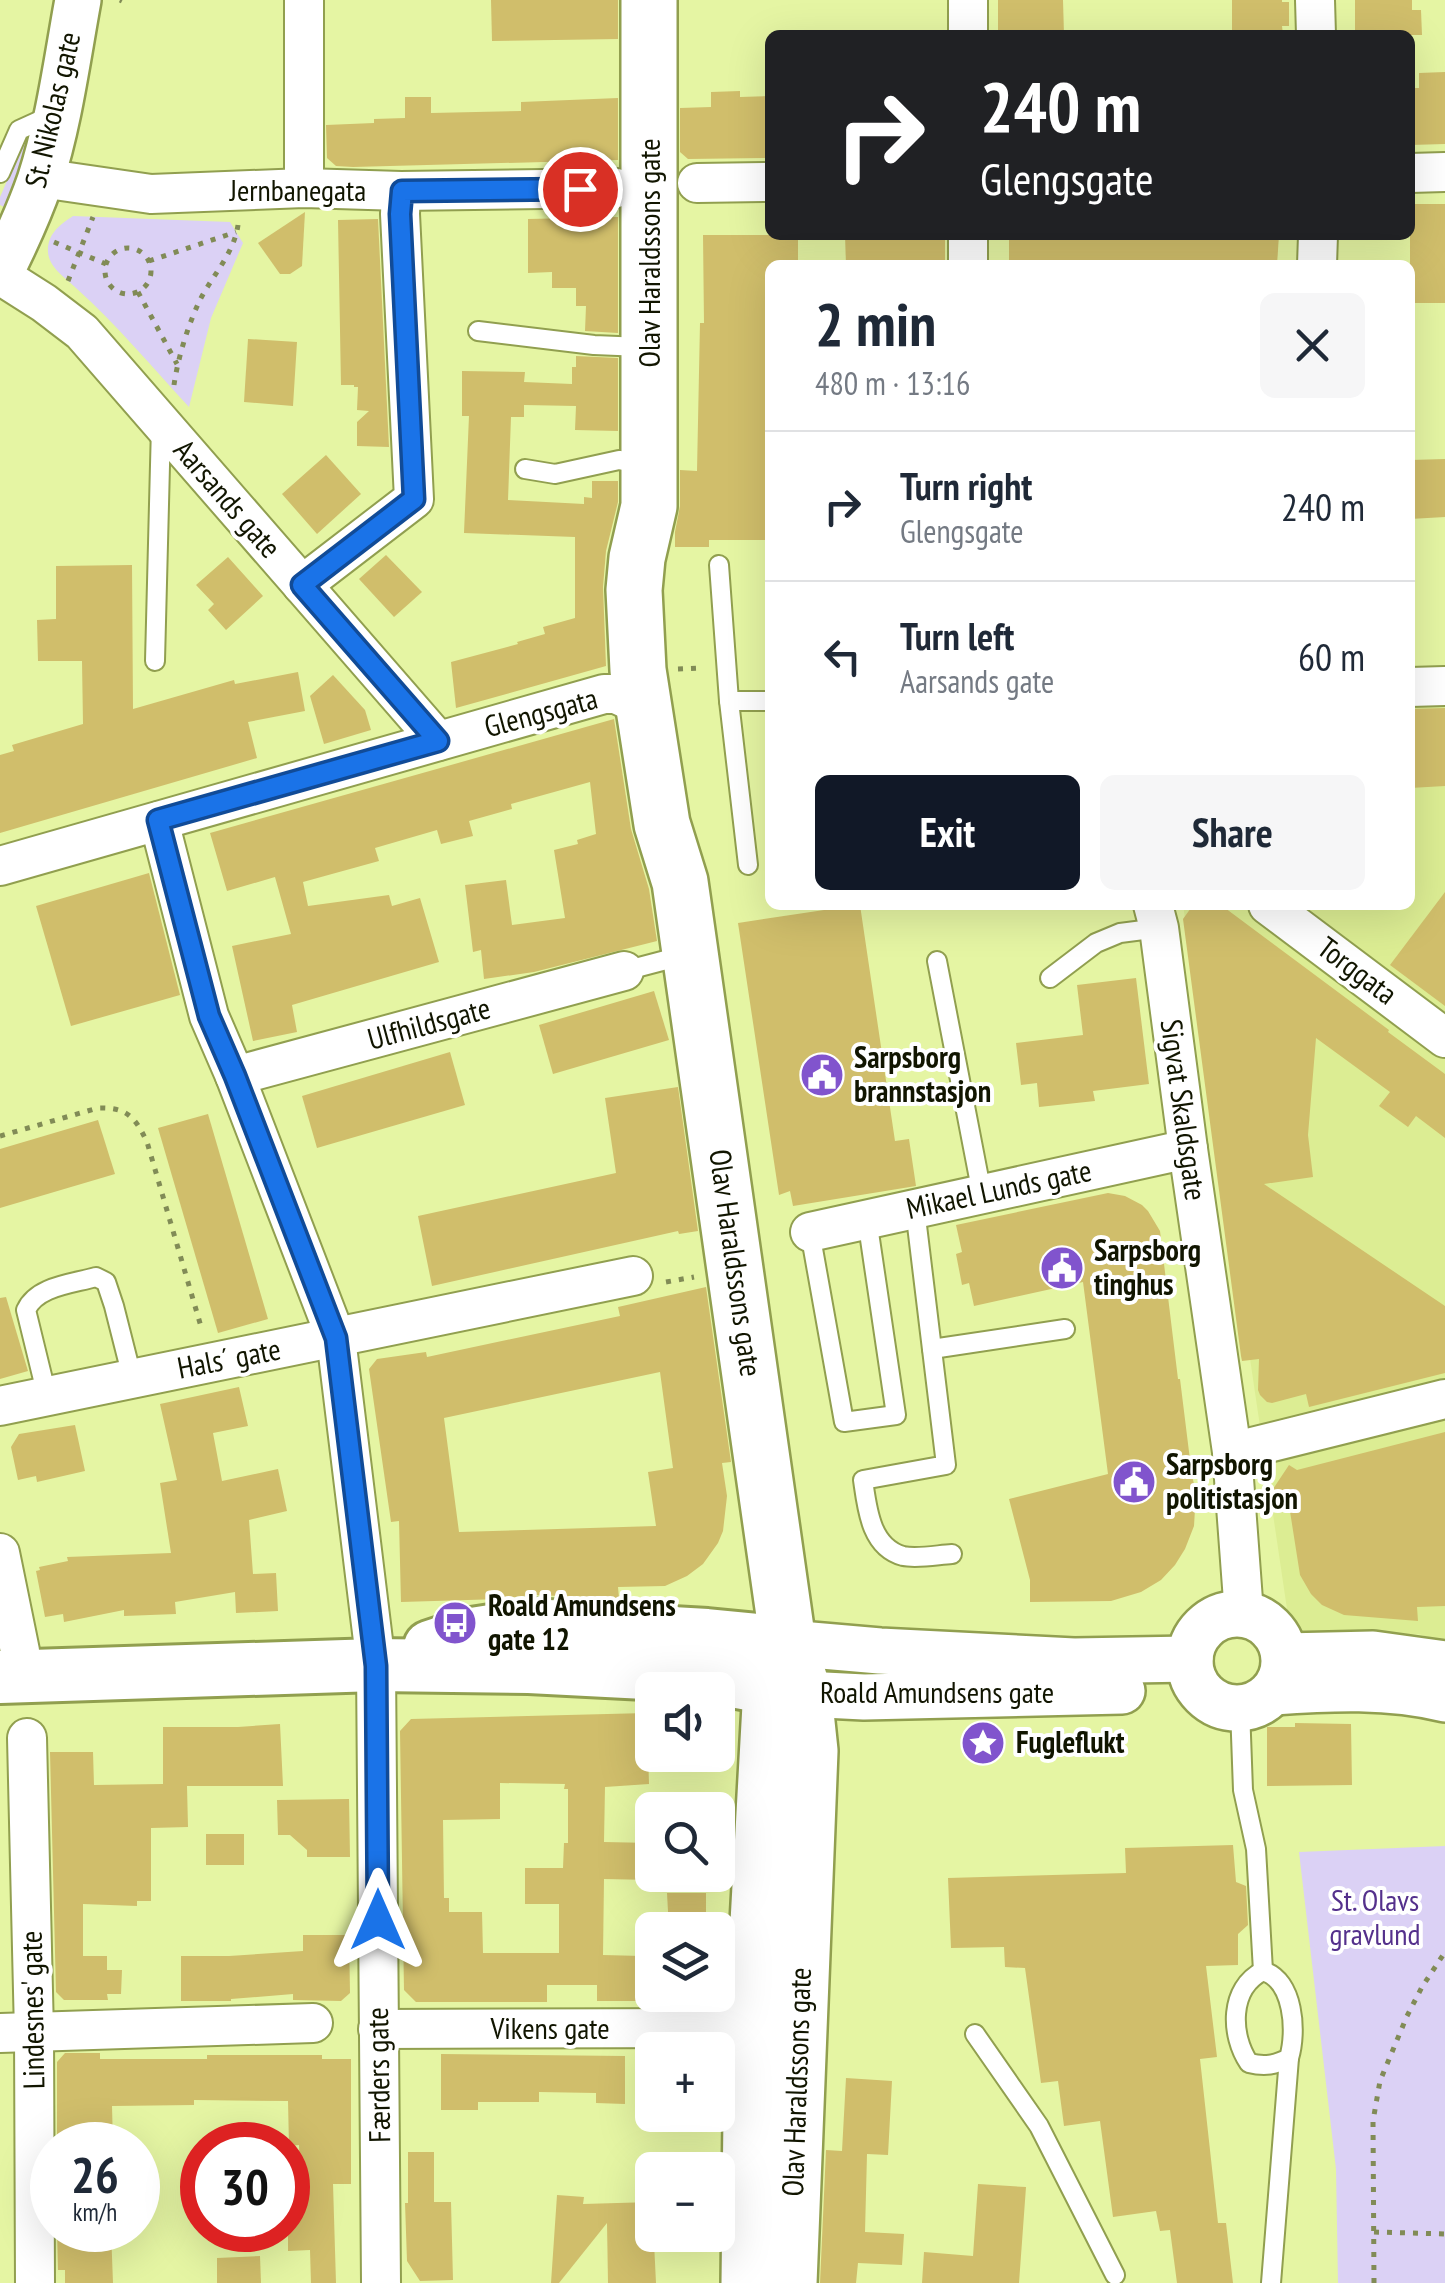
<!DOCTYPE html>
<meta charset="utf-8">
<style>
body{margin:0;font-family:"PT Sans Narrow",sans-serif;background:#f6f6f7;color:#1f2937;height:100vh;display:flex;flex-direction:column;font-size:38px;white-space:nowrap}
*{box-sizing:border-box;margin:0}
p{font-size:32px;color:#747a83}
.icon{flex:none;width:55px;height:55px;fill:none;stroke:currentColor;stroke-width:2;stroke-linecap:round;stroke-linejoin:round}
.map{position:relative;flex:1;overflow:hidden}
.side{position:absolute;left:765px;top:260px;width:650px;height:650px;display:flex;flex-direction:column;background:#fff;border-radius:15px;box-shadow:0 10px 40px #0002}
.side>*{flex:none}
.banner{position:absolute;left:765px;top:30px;width:650px;height:210px;border-radius:15px;box-shadow:0 10px 40px #0002;background:#202124;color:#fff;overflow:hidden}
.buttons{position:absolute;left:635px;top:1672px;display:grid;gap:20px}
.buttons a{display:grid;place-items:center;width:100px;height:100px;border-radius:15px;background:#fff;box-shadow:0 10px 40px #0002;font-size:50px}
.speed{position:absolute;left:30px;top:2122px;display:flex;gap:20px;font-size:50px;font-weight:700;text-align:center}
.speed>*{display:grid;place-content:center;width:130px;height:130px;border-radius:50%;background:#fff;box-shadow:0 10px 40px #0002;line-height:1}
.speed small{font-size:25px;font-weight:400}
.speed .limit{border:15px solid #d22;background:#fff;color:#111}
.pin{position:absolute;display:grid;place-items:center;width:85px;height:85px;color:#fff;margin:-42px;border:5px solid #fff;border-radius:50%;box-shadow:0 2px 10px #0007}
.me{position:absolute;width:110px;margin:-55px;rotate:0deg;stroke-linejoin:round;filter:drop-shadow(0 0 8px #0008)}
.turn{display:flex;align-items:center;gap:35px;height:210px;padding:0 50px;font-size:45px}
.turn .icon{width:130px;height:130px;stroke-width:2.5}
.turn b{display:block;font-size:70px;line-height:85px}
.round{display:grid;place-items:center;flex:none;width:105px;height:105px;border-radius:15px;background:#f6f6f7}
.headline{display:flex;align-items:center;justify-content:space-between;height:170px;padding:0 50px}
h1{font-size:60px;font-weight:800;line-height:75px}
.primary-button{display:flex;gap:20px;margin-top:auto;padding:20px 50px}
.primary-button a{flex:1;height:115px;border-radius:15px;background:#111827;color:#fff;font-size:40px;font-weight:800;line-height:115px;text-align:center}
.primary-button a+a{background:#f6f6f7;color:#1f2937}
ul{padding:0;list-style:none}
li{display:flex;align-items:center;gap:30px;height:150px;padding:0 50px;border-top:2px solid #e0e1e3}
li div{flex:1}
li b{display:block;font-size:38px}
li em{font-style:normal}
.map>svg:first-child{display:block}
.built{fill:#dced93}
.green{fill:#dbd1f5}
.building{fill:#d0be6b;fill-rule:evenodd}
.lines{fill:none;stroke-linecap:round;stroke-linejoin:round}
.service-casing{stroke:#919f4f;stroke-width:22}
.minor-casing{stroke:#919f4f;stroke-width:42}
.tertiary-casing{stroke:#919f4f;stroke-width:50}
.secondary-casing{stroke:#919f4f;stroke-width:58}
.primary-casing{stroke:#919f4f;stroke-width:60}
.path{stroke:#818b56;stroke-width:5;stroke-dasharray:5 8;stroke-linecap:butt}
.service{stroke:#fff;stroke-width:18}
.minor{stroke:#fff;stroke-width:38}
.tertiary{stroke:#fff;stroke-width:45}
.secondary{stroke:#fff;stroke-width:52}
.primary{stroke:#fff;stroke-width:55}
.route-casing{stroke:#114b97;stroke-width:25}
.route{stroke:#1a73e8;stroke-width:18}
.labels{text-anchor:middle;stroke-width:8;stroke-linejoin:round;paint-order:stroke}
.street-label{font-size:30px;fill:#111500;stroke:#fff}
.poi-label{font-size:30px;font-weight:bold;fill:#111500;stroke:#fff;text-anchor:start}
.park-label{font-size:30px;fill:#54308c;stroke:#fff}
</style>
<div class="map">
<svg width="1445" height="2283" viewBox="0 0 1445 2283">
<rect width="100%" height="100%" fill="#e5f5a3"/>
<!-- built -->
<polygon class="built" points="1445,693 1445,1643 1419,1634 1291,1636 1183,905 1410,905 1410,696"/>
<!-- green -->
<g class="green">
<polygon points="23,144 28,145 10,210 0,205 0,197"/>
<path d="M73,216l157,6 13,21 -32,75 -22,89c-37,-40 -72,-82 -113,-119 -10,-10 -27,-20 -28,-36 -1,-17 11,-27 25,-36z"/>
<polygon points="1445,1846 1445,2283 1338,2283 1336,2169 1299,1852"/>
</g>
<!-- building -->
<g class="building">
<polygon points="491,0 618,0 618,39 492,41"/>
<polygon points="998,0 1063,0 1064,35 998,35"/>
<polygon points="1232,0 1282,0 1282,2 1289,2 1289,26 1282,26 1283,35 1232,35"/>
<polygon points="1355,0 1412,0 1412,10 1421,10 1422,35 1355,35"/>
<polygon points="1445,72 1445,144 1410,145 1410,88 1419,88 1419,73"/>
<polygon points="740,91 740,97 770,96 770,158 688,159 680,152 680,108 711,107 711,92"/>
<polygon points="405,97 431,97 431,113 521,111 521,102 618,98 618,160 353,167 336,166 327,158 326,125 374,123 374,119 405,118"/>
<rect x="1410" y="204" width="35" height="99"/>
<polygon points="305,212 302,266 290,274 280,274 258,243"/>
<polygon points="618,217 618,333 585,331 586,306 576,306 576,288 552,288 552,272 528,273 528,219"/>
<polygon points="378,219 389,447 357,446 357,422 369,411 357,410 358,387 354,387 354,385 341,385 338,220"/>
<polygon points="703,235 798,235 798,265 770,265 770,540 709,540 709,547 675,547 675,532 680,506 680,470 697,471 700,323 704,323"/>
<polygon points="845,235 945,235 945,265 846,265"/>
<polygon points="1009,235 1279,235 1277,265 1009,265"/>
<polygon points="248,339 297,342 293,406 244,402"/>
<polygon points="576,356 618,358 618,431 575,430 576,406 524,405 524,417 511,417 508,500 584,504 584,497 592,498 592,481 618,481 618,502 606,551 603,587 606,666 456,708 451,662 518,644 517,642 545,634 543,627 575,618 575,537 464,533 469,416 462,416 462,371 525,372 524,382 572,384 572,367 576,367"/>
<polygon points="326,455 361,494 317,534 282,494"/>
<polygon points="1445,459 1445,517 1410,519 1410,460"/>
<polygon points="386,555 422,592 394,617 359,579"/>
<polygon points="228,557 263,596 226,630 208,610 214,604 196,585"/>
<polygon points="132,565 133,709 234,680 235,684 298,672 305,711 248,722 257,758 0,833 0,755 14,751 12,745 83,724 82,661 38,661 37,620 56,619 56,566"/>
<polygon points="333,675 365,710 371,730 324,744 310,696"/>
<polygon points="1445,708 1445,786 1410,788 1410,709"/>
<polygon points="614,719 631,829 649,889 657,941 534,972 484,979 481,950 473,952 465,885 506,880 512,925 565,918 554,850 578,844 577,840 596,834 590,782 511,804 512,809 469,821 473,836 441,844 437,830 375,848 379,861 303,882 308,906 389,895 392,906 420,898 439,962 292,1005 297,1032 253,1041 232,946 291,934 275,877 227,891 210,833"/>
<polygon points="149,873 180,995 71,1026 36,906"/>
<polygon points="1445,892 1445,1006 1390,965"/>
<polygon points="824,905 860,905 895,1141 909,1139 916,1186 793,1206 790,1191 779,1195 738,923 824,910"/>
<polygon points="1193,905 1221,905 1389,1030 1388,1032 1445,1074 1445,1138 1416,1116 1408,1127 1379,1106 1390,1092 1316,1038 1308,1135 1313,1177 1264,1184 1445,1306 1445,1373 1309,1407 1306,1394 1272,1403 1267,1402 1260,1395 1258,1390 1259,1359 1242,1361 1241,1356 1183,919"/>
<polygon points="1136,978 1149,1084 1093,1091 1095,1101 1039,1107 1037,1083 1021,1085 1016,1043 1083,1035 1077,985"/>
<polygon points="654,991 669,1040 553,1074 539,1025"/>
<polygon points="450,1052 465,1105 317,1148 302,1096"/>
<polygon points="678,1087 698,1231 679,1234 678,1231 432,1286 418,1216 616,1173 605,1098"/>
<polygon points="208,1114 268,1319 218,1333 158,1128"/>
<polygon points="98,1120 115,1174 0,1208 0,1149"/>
<polygon points="1108,1193 1125,1196 1142,1205 1148,1211 1160,1231 1178,1379 1180,1379 1192,1476 1196,1492 1194,1526 1185,1549 1175,1565 1161,1580 1141,1592 1111,1601 1030,1602 1030,1580 1009,1499 1108,1474 1083,1282 974,1306 969,1283 962,1285 956,1254 962,1252 956,1225"/>
<path d="M706,1287l25,175 -9,1 5,33 -4,35 -5,12 -15,21 -16,12 -22,10 -47,1 1,11 -88,-3 -30,4 -100,3 -2,-81 -8,1 -22,-153 8,-10 49,-7 1,5 193,-41 -2,-9zM660,1372l13,96 -25,4 8,54 -197,6 -15,-114z"/>
<polygon points="6,1297 28,1371 0,1379 0,1298"/>
<polygon points="239,1387 248,1426 213,1433 222,1481 278,1469 287,1511 249,1520 253,1574 276,1573 278,1611 236,1613 235,1592 175,1602 176,1614 124,1616 124,1610 64,1622 63,1614 45,1617 36,1571 40,1570 39,1567 68,1561 67,1557 171,1553 160,1483 177,1480 160,1404"/>
<polygon points="75,1425 85,1471 37,1482 36,1476 18,1480 11,1447 19,1434"/>
<polygon points="1445,1432 1445,1606 1417,1607 1418,1621 1344,1615 1322,1605 1311,1594 1300,1575 1289,1505 1271,1492 1289,1465 1297,1470"/>
<path d="M647,1713l2,71 -44,3 -1,55 48,1v37l-48,-1 -1,76 39,1v45h-45v-16h-50v17h-131l-12,-12 -4,-259 11,-12zM500,1783l65,1 -1,5h4v54h-4l-1,25h-38v36h34v49h-76l-1,-41h-33v-14h-5l-1,-78 57,-1z"/>
<polygon points="1295,1723 1351,1724 1352,1785 1267,1786 1267,1727 1295,1727"/>
<polygon points="280,1724 283,1786 187,1786 188,1827 151,1828 151,1901 137,1901 137,1906 83,1904 83,1956 107,1956 107,1970 122,1970 121,1994 107,1994 108,2000 64,2000 56,1992 50,1752 93,1752 94,1785 163,1784 163,1727 238,1727"/>
<polygon points="349,1799 350,1857 307,1857 307,1850 290,1835 278,1835 277,1800"/>
<rect x="206" y="1834" width="38" height="31"/>
<polygon points="1233,1845 1236,1882 1246,1886 1248,1925 1238,1934 1238,1965 1206,1966 1217,2057 1200,2059 1218,2223 1226,2223 1233,2283 1177,2283 1170,2230 1160,2231 1156,2211 1113,2217 1100,2121 1064,2126 1058,2081 1041,2083 1025,1968 1005,1967 1004,1947 951,1948 948,1878 1126,1873 1125,1848"/>
<polygon points="667,1893 706,1893 706,1930 669,1930"/>
<polygon points="303,1935 349,1935 350,1993 341,2001 293,2000 293,1994 231,1999 231,2001 181,2001 181,1956 229,1956 303,1951"/>
<polygon points="65,2053 100,2053 100,2059 207,2059 207,2055 322,2055 322,2059 351,2059 351,2184 333,2184 336,2283 311,2283 310,2250 288,2251 288,2205 301,2205 299,2145 289,2146 288,2101 194,2100 194,2105 112,2106 113,2145 57,2145 57,2062"/>
<polygon points="441,2054 625,2056 625,2104 596,2103 596,2093 539,2092 539,2102 478,2102 478,2110 441,2110"/>
<polygon points="846,2078 892,2081 888,2155 867,2154 865,2232 904,2234 902,2265 858,2263 856,2283 820,2283 826,2150 842,2151"/>
<polygon points="408,2152 434,2152 434,2202 451,2202 453,2280 420,2281 407,2261 405,2203 408,2203"/>
<polygon points="978,2184 1026,2187 1019,2283 922,2283 924,2252 973,2256"/>
<polygon points="557,2195 584,2197 583,2204 652,2202 656,2283 608,2283 607,2223 559,2283 551,2283"/>
<polygon points="57,2230 111,2230 113,2283 65,2283 65,2270 58,2270"/>
<polygon points="260,2256 261,2283 217,2283 217,2258"/>
</g>
<g class="lines">
<defs>
<g id="service">
<polyline points="0,173 19,130 52,115"/>
<polyline points="478,331 594,345 642,347"/>
<polyline points="525,469 555,474 619,460 644,464"/>
<polyline points="719,565 729,701 748,865"/>
<polyline points="155,661 161,426"/>
<polyline points="729,701 770,701"/>
<polyline points="937,961 982,1194"/>
<polyline points="624,971 685,955"/>
<polyline points="1050,978 1096,943 1120,933 1159,928"/>
<path d="M915,1209l31,256 -83,15c4,27 7,67 40,76 14,3 34,-1 49,-2"/>
<polyline points="810,1232 844,1422 896,1415 867,1219"/>
<polyline points="932,1349 1065,1329"/>
<path d="M47,1396l-21,-86c11,-24 46,-26 70,-33l10,5 8,24 18,71"/>
<polyline points="1240,1708 1243,1790 1256,1849 1263,1971"/>
<path d="M1263,1971c31,9 34,61 26,87 -14,7 -24,9 -40,5 -19,-28 -20,-75 14,-92z"/>
<polyline points="975,2034 1039,2126 1115,2275"/>
<polyline points="1271,2283 1289,2058"/>
</g>
<g id="minor">
<polyline points="304,0 304,188"/>
<polyline points="1315,0 1316,35"/>
<polyline points="968,35 968,0"/>
<polyline points="1410,173 1445,172"/>
<polyline points="41,178 151,194 304,188 401,191 616,188"/>
<polyline points="697,183 770,182"/>
<polyline points="968,235 968,265"/>
<polyline points="1317,265 1318,235"/>
<polyline points="0,275 44,303 82,332 438,741"/>
<polyline points="302,585 414,499 400,214 401,191"/>
<polyline points="1410,687 1445,686"/>
<polyline points="159,821 209,1016 235,1076 336,1338 376,1665 381,2283"/>
<polyline points="0,866 604,694 616,694 642,706"/>
<polyline points="1153,905 1159,928 1188,1149 1232,1452 1244,1614"/>
<polyline points="1268,905 1445,1038"/>
<polyline points="235,1076 624,971"/>
<polyline points="810,1232 1188,1149"/>
<polyline points="0,1406 633,1276"/>
<polyline points="1232,1452 1445,1399"/>
<polyline points="0,1553 20,1651 22,1677"/>
<polyline points="27,1738 34,2033 35,2283"/>
<polyline points="378,2029 721,2028"/>
<polyline points="0,2033 313,2023"/>
</g>
<g id="tertiary">
<path d="M0,273c15,-30 29,-60 40,-92 19,-58 27,-121 38,-181"/>
<circle cx="1237" cy="1661" r="47"/>
<polyline points="788,1643 880,1651 1074,1661 1190,1659"/>
<polyline points="1285,1656 1373,1654 1445,1664"/>
<path d="M1273,1692c57,-4 116,-7 172,7"/>
<polyline points="804,1694 864,1697 1122,1691"/>
</g>
<g id="secondary">
<polyline points="430,1647 466,1635 530,1625 707,1635 788,1643"/>
<polyline points="0,1677 376,1665 529,1667 704,1676 804,1694"/>
</g>
<g id="primary">
<polyline points="649,0 649,506 637,558 634,590 638,670 662,824 680,882 788,1643 804,1694 810,1751 789,2283"/>
<polyline points="749,2283 752,2031 771,1687 784,1655"/>
</g>
</defs>
<!-- service casing -->
<use href="#service" class="service-casing"/>
<!-- minor casing -->
<use href="#minor" class="minor-casing"/>
<!-- tertiary casing -->
<use href="#tertiary" class="tertiary-casing"/>
<!-- secondary casing -->
<use href="#secondary" class="secondary-casing"/>
<!-- primary casing -->
<use href="#primary" class="primary-casing"/>
<!-- path -->
<g class="path">
<polyline points="120,0 122,1"/>
<polyline points="54,242 106,264"/>
<circle cx="128" cy="271" r="23"/>
<polyline points="149,261 236,232"/>
<polyline points="68,281 93,217"/>
<polyline points="138,292 177,364"/>
<path d="M174,385c4,-27 13,-57 25,-83 12,-25 35,-48 39,-77"/>
<polyline points="678,669 702,668"/>
<path d="M0,1136l98,-28c29,-1 37,9 49,34l55,188"/>
<polyline points="666,1282 694,1277"/>
<polyline points="1374,2232 1445,2234"/>
<polyline points="1374,2283 1373,2121 1380,2081 1407,2016 1422,1987 1445,1952"/>
</g>
<!-- service -->
<use href="#service" class="service"/>
<!-- minor -->
<use href="#minor" class="minor"/>
<!-- tertiary -->
<use href="#tertiary" class="tertiary"/>
<!-- secondary -->
<use href="#secondary" class="secondary"/>
<!-- primary -->
<use href="#primary" class="primary"/>
</g>
<g class="lines">
<defs>
<polyline id="route" points="378,1920 376,1666 336,1338 235,1076 209,1016 158,820 438,741 302,585 414,499 400,214 402,191 580,189"/>
</defs>
<!-- route casing -->
<use href="#route" class="route-casing"/>
<!-- route -->
<use href="#route" class="route"/>
</g>
<!-- icons -->
<defs>
<symbol id="civic-disc" viewBox="-11 -11 22 22"><circle r="9.5" fill="#8154cd" stroke="#fff"/><path d="M-.6-6.5H3V-4.5H.6V-3L4-1V1h2V6H-6V1h2V-1L-.6-3ZM-1.2 2.5V6h2.4V2.5Z" fill="#fff"/></symbol>
<symbol id="bus-disc" viewBox="-11 -11 22 22"><circle r="9.5" fill="#8154cd" stroke="#fff"/><path d="M-5-6H5V4H4V6H2V4H-2V6H-4V4H-5ZM-3.5-4V0h7V-4ZM-3.5 1.2v1.5H-2V1.2ZM2 1.2v1.5H3.5V1.2Z" fill="#fff"/></symbol>
<symbol id="sight-disc" viewBox="-11 -11 22 22"><circle r="9.5" fill="#8154cd" stroke="#fff"/><path d="M0-6L1.8-2.2L6-1.7L2.9 1.2L3.7 5.4L0 3.3L-3.7 5.4L-2.9 1.2L-6-1.7L-1.8-2.2Z" fill="#fff"/></symbol>
</defs>
<g fill-rule="evenodd">
<use href="#civic-disc" x="797" y="1050" width="50" height="50"/>
<use href="#civic-disc" x="1037" y="1243" width="50" height="50"/>
<use href="#civic-disc" x="1109" y="1457" width="50" height="50"/>
<use href="#bus-disc" x="430" y="1598" width="50" height="50"/>
<use href="#sight-disc" x="958" y="1718" width="50" height="50"/>
</g>
<g class="labels">
<!-- street labels -->
<g class="street-label">
<text transform="translate(53 110) rotate(-77)" y="10">St. Nikolas gate</text>
<text x="298" y="201">Jernbanegata</text>
<text transform="translate(650 253) rotate(-90)" y="10">Olav Haraldssons gate</text>
<text transform="translate(227 499) rotate(49)" y="10">Aarsands gate</text>
<text transform="translate(541 713) rotate(-15)" y="10">Glengsgata</text>
<text transform="translate(1357 971) rotate(37)" y="10">Torggata</text>
<text transform="translate(429 1024) rotate(-15)" y="10">Ulfhildsgate</text>
<text transform="translate(1183 1110) rotate(82)" y="10">Sigvat Skaldsgate</text>
<text transform="translate(999 1190) rotate(-12)" y="10">Mikael Lunds gate</text>
<text transform="translate(735 1263) rotate(82)" y="10">Olav Haraldssons gate</text>
<text transform="translate(229 1359) rotate(-11)" y="10">Hals´ gate</text>
<text x="937" y="1703">Roald Amundsens gate</text>
<text transform="translate(33 2010) rotate(-91)" y="10">Lindesnes' gate</text>
<text x="550" y="2039">Vikens gate</text>
<text transform="translate(379 2075) rotate(-91)" y="10">Færders gate</text>
<text transform="translate(797 2082) rotate(-88)" y="10">Olav Haraldssons gate</text>
</g>
<!-- poi labels -->
<g class="poi-label">
<text x="854" y="1068">Sarpsborg<tspan x="854" dy="34">brannstasjon</tspan></text>
<text x="1094" y="1261">Sarpsborg<tspan x="1094" dy="34">tinghus</tspan></text>
<text x="1166" y="1475">Sarpsborg<tspan x="1166" dy="34">politistasjon</tspan></text>
<text x="488" y="1616">Roald Amundsens<tspan x="488" dy="34">gate 12</tspan></text>
<text x="1016" y="1753">Fugleflukt</text>
</g>
<!-- park labels -->
<g class="park-label">
<text x="1375" y="1911">St. Olavs<tspan x="1375" dy="34">gravlund</tspan></text>
</g>
</g>
</svg>
<div class="buttons">
<a><svg class="icon" aria-label="sound" viewBox="0 0 24 24"><path d="M4 9h4l5-4v14l-5-4H4zM17 9q2 3 0 6"/></svg></a>
<a><svg class="icon" aria-label="search" viewBox="0 0 24 24"><circle cx="10" cy="10" r="6"/><path d="M15 15l6 6"/></svg></a>
<a><svg class="icon" aria-label="layers" viewBox="0 0 24 24"><path d="M12 4l9 5-9 5-9-5zM3 14l9 5 9-5"/></svg></a>
<a>+</a>
<a>−</a>
</div>
<div class="speed"><div>26<small>km/h</small></div><div class="limit">30</div></div>
<div class="pin" style="left:580px;top:189px;background:#d93025"><svg class="icon" aria-label="arrive" viewBox="0 0 24 24"><path d="M6 21V4h12l-3 4 3 4H6"/></svg></div>
<svg class="me" style="left:378px;top:1920px" viewBox="-20 -20 40 40"><path d="M0-17L14 15 0 8-14 15z" fill="#1a73e8" stroke="#fff" stroke-width="4"/></svg>
<div class="banner">
<div class="turn"><svg class="icon" aria-label="right" viewBox="0 0 24 24"><path d="M7 20v-9h11M14 6l5 5-5 5"/></svg><div><b>240 m</b>Glengsgate</div></div>
</div>
<section class="side">
<div class="headline"><div><h1>2 min</h1><p>480 m · 13:16</p></div><a class="round"><svg class="icon" aria-label="close" viewBox="0 0 24 24"><path d="M6 6l12 12M18 6L6 18"/></svg></a></div>
<ul>
<li><svg class="icon" aria-label="right" viewBox="0 0 24 24"><path d="M7 20v-9h11M14 6l5 5-5 5"/></svg><div><b>Turn right</b><p>Glengsgate</p></div><em>240 m</em></li>
<li><svg class="icon" aria-label="left" viewBox="0 0 24 24"><path d="M17 20v-9H6M10 6l-5 5 5 5"/></svg><div><b>Turn left</b><p>Aarsands gate</p></div><em>60 m</em></li>
</ul>
<div class="primary-button"><a>Exit</a><a>Share</a></div>
</section>
</div>
